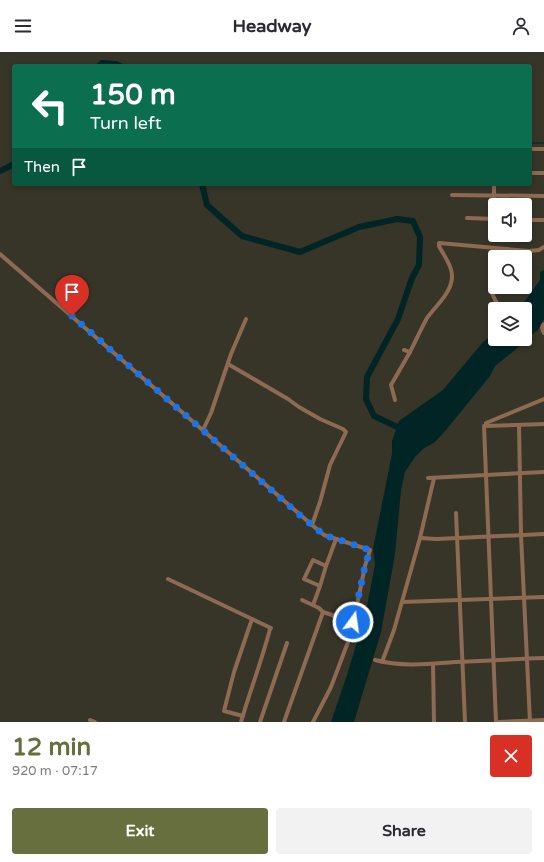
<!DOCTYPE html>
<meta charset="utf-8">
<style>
body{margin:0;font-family:"Varela Round",sans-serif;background:#f2f2f3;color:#2b2b33;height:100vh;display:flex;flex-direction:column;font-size:15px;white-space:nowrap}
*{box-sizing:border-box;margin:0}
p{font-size:13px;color:#7c7c81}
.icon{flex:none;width:22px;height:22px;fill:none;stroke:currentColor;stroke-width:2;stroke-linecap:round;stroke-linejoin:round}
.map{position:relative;height:670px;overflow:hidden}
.drawer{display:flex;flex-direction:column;background:#fff;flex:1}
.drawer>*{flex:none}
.hud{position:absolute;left:12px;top:12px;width:520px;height:122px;border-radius:4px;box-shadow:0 2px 6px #0003;background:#0b6e4f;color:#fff;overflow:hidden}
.fabs{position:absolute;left:488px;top:146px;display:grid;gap:8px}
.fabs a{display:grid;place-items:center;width:44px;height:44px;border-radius:4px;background:#fff;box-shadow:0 2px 6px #0003;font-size:20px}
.pin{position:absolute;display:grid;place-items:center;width:34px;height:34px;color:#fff;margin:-41px -17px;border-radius:50% 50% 50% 0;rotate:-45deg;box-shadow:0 0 4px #0007}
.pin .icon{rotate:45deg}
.me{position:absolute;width:44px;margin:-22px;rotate:14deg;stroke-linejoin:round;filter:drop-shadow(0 0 3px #0008)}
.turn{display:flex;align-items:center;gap:14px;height:84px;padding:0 12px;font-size:18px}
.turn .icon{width:52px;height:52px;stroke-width:2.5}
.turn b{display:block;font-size:28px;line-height:34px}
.then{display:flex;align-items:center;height:38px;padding:0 12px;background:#0003;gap:8px;font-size:15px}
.round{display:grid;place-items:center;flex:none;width:42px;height:42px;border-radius:4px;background:#f2f2f3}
.summary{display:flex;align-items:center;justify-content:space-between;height:68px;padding:0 12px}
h1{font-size:24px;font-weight:800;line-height:30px;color:#686f3e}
.button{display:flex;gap:8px;margin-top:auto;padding:8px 12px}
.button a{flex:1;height:46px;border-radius:4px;background:#686f3e;color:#fff;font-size:16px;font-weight:800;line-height:46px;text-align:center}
.button a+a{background:#f2f2f3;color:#2b2b33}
header{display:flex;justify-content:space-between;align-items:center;height:52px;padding:0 12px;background:#fff;font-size:18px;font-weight:800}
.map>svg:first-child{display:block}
.water{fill:#012525}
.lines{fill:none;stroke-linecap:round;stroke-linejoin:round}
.stream{stroke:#012525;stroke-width:1}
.river{stroke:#012525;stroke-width:6}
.street{stroke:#8e6a53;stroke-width:4}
.route{stroke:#1a73e8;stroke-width:7;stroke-dasharray:0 12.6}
</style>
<header><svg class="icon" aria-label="menu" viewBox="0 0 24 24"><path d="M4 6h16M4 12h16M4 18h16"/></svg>Headway<svg class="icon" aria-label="person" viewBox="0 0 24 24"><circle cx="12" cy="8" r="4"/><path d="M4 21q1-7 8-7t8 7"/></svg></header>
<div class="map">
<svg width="544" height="670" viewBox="0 0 544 670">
<rect width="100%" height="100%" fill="#373428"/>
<!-- water -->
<polygon class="water" points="544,218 544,267 538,278 524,288 521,293 495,314 490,324 446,378 435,390 423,397 415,405 405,420 401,438 395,502 381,580 354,670 331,670 347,623 365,564 375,513 373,497 392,402 392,389 399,369 443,338 483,290 495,281 495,287 525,287 525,257 517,257 520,256 540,228 540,220"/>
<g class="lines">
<!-- stream -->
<polyline class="stream" points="530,91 544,91"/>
<!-- river -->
<g class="river">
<polyline points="99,14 102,11 116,12 120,14"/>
<polyline points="0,119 14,112"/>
<polyline points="202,132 207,153 242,184 300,200 359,175 397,167 413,169 420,185 419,213 412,226 398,267 367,325 366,347 374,364 404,378"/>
</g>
<!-- street -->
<g class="street">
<polyline points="530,97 544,97"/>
<polyline points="530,121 544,121"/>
<polyline points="452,143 544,144"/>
<polyline points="467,166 495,167"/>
<polyline points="494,167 494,132"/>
<polyline points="525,168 544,168"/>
<polyline points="493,196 490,237 499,256"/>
<polyline points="0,202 312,473 324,483 370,498 365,514 356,558 348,590 331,635 313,670"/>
<path d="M544,272c-3,3 -2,5 0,9"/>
<path d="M404,298l6,2c6,-12 11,-23 17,-34 8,-11 24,-25 25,-40 1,-11 -8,-22 -13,-32v-3l90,8 10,-1 5,-3"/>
<polyline points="228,312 288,347 299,355 320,367 343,377 346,380 330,413 320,450 312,473"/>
<polyline points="395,348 391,333 410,300"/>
<polyline points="519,373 521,483 530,670"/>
<polyline points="486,374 486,371 544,347"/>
<polyline points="203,378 211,361 231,302 246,267"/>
<polyline points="428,426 544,420"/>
<polyline points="456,461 465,670"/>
<polyline points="420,486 437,487 544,482"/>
<polyline points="326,514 320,534 304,527 313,508 326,514 336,487"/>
<polyline points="168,527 271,576"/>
<polyline points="302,548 319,556 323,560"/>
<polyline points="402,550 544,545"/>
<polyline points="313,553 320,534"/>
<path d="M375,608c26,7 54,4 80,2 30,-1 59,-3 89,-4"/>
<polyline points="382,610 394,578 420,486 434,426"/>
<polyline points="433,612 434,670"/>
<polyline points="243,664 224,659 234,620 252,567"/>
<polyline points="90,668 95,670"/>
<path d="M241,670c9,-31 21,-62 29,-93"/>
<polyline points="260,670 287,591"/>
<polyline points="284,670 323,560 353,570"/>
<polyline points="496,670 484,374 544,372"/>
<polyline points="499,670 544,668"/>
</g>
</g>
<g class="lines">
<!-- route -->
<polyline class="route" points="72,264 301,464 324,483 370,498 365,514 353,570"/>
</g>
</svg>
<div class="fabs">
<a><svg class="icon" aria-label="sound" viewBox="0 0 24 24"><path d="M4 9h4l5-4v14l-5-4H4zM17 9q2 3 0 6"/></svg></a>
<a><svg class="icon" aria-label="search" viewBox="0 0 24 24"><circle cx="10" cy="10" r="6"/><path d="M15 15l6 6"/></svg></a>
<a><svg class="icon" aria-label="layers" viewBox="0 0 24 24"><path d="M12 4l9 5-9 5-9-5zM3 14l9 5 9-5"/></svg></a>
</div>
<div class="pin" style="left:72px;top:264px;background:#d93025"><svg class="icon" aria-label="arrive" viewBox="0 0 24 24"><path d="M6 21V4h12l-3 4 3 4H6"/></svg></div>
<svg class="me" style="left:353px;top:570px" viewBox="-20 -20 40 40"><circle r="17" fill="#1a73e8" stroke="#fff" stroke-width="3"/><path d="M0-11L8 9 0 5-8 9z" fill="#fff"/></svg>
<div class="hud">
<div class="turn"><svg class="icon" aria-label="left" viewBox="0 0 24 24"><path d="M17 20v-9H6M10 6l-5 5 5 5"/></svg><div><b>150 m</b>Turn left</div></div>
<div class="then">Then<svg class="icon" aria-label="arrive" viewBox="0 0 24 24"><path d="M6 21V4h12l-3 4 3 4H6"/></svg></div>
</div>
</div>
<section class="drawer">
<div class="summary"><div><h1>12 min</h1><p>920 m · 07:17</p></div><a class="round" style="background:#d93025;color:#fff"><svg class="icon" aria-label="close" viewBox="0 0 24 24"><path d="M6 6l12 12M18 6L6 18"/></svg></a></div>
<div class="button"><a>Exit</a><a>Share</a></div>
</section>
